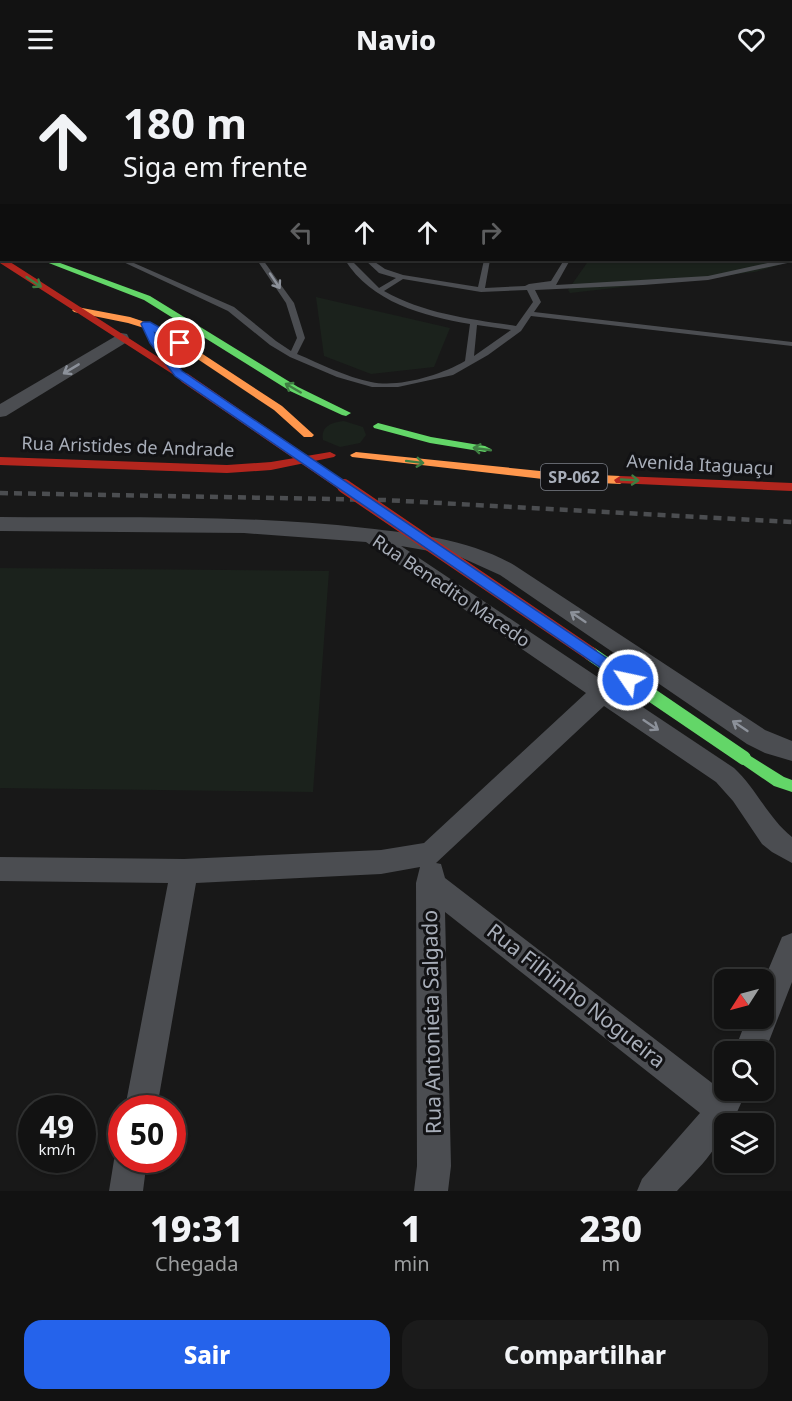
<!DOCTYPE html>
<html lang="pt">
<meta charset="utf-8">
<style>
body{margin:0;font-family:"Noto Sans",sans-serif;background:#1b1b1b;color:#f1f3f6;height:100vh;display:flex;flex-direction:column;font-size:22px;white-space:nowrap}
*{box-sizing:border-box;margin:0}
p{font-size:20px;color:#9c9e9f}
.icon{flex:none;width:33px;height:33px;fill:none;stroke:currentColor;stroke-width:2;stroke-linecap:round;stroke-linejoin:round}
.map{position:relative;height:1113px;overflow:hidden}
.details{display:flex;flex-direction:column;background:#121212;flex:1}
.details>*{flex:none}
.guide{position:absolute;left:0px;top:0px;width:792px;height:183px;box-shadow:0 2px 4px #0004,0 0 0 2px #313232;background:#121212;color:#f1f3f6;overflow:hidden}
.needle{width:39px;rotate:234deg}
.tools{position:absolute;left:714px;top:891px;display:grid;gap:12px}
.tools a{display:grid;place-items:center;width:60px;height:60px;border-radius:12px;background:#121212;box-shadow:0 2px 4px #0004,0 0 0 2px #313232;font-size:30px}
.speed{position:absolute;left:18px;top:1017px;display:flex;gap:12px;font-size:30px;font-weight:700;text-align:center}
.speed>*{display:grid;place-content:center;width:78px;height:78px;border-radius:50%;background:#121212;box-shadow:0 2px 4px #0004,0 0 0 2px #313232;line-height:1}
.speed small{font-size:15px;font-weight:400}
.speed .limit{border:9px solid #d22;background:#fff;color:#111}
.pin{position:absolute;display:grid;place-items:center;width:51px;height:51px;color:#fff;margin:-26px;border:3px solid #fff;border-radius:50%;box-shadow:0 2px 6px #0007}
.me{position:absolute;width:66px;margin:-33px;rotate:304deg;stroke-linejoin:round;filter:drop-shadow(0 0 4px #0008)}
.turn{display:flex;align-items:center;gap:21px;height:126px;padding:0 24px;font-size:27px}
.turn .icon{width:78px;height:78px;stroke-width:2.5}
.turn b{display:block;font-size:42px;line-height:51px}
.lanes{display:flex;align-items:center;height:57px;padding:0 24px;background:#0003;justify-content:center;gap:30px;direction:ltr}
.lanes .off{opacity:.35}
.eta{display:flex;justify-content:space-evenly;align-items:center;height:102px;text-align:center}
.eta b{font-size:36px;font-weight:800;line-height:42px}
.primary-button{display:flex;gap:12px;margin-top:auto;padding:12px 24px}
.primary-button a{flex:1;height:69px;border-radius:18px;background:#2563eb;color:#fff;font-size:24px;font-weight:800;line-height:69px;text-align:center}
.primary-button a+a{background:#1b1b1b;color:#f1f3f6}
header{display:flex;justify-content:space-between;align-items:center;height:78px;padding:0 24px;background:#121212;font-size:27px;font-weight:800}
.map>svg:first-child{display:block}
.green{fill:#1b221c}
.lines{fill:none;stroke-linecap:round;stroke-linejoin:round}
.lane{fill:#4b4d51;fill-rule:evenodd}
.street{fill:#4b4d51;fill-rule:evenodd}
.fast{fill:#63d668;fill-rule:evenodd}
.slow{fill:#ff974d;fill-rule:evenodd}
.jam{fill:#b3261e;fill-rule:evenodd}
.rail{stroke:#4b4d50;stroke-width:4.5;stroke-dasharray:8 6;stroke-linecap:butt}
.fast-bridge{stroke:#63d668;stroke-width:14}
.jam-bridge-far1{stroke:#b3261e;stroke-width:10}
.jam-bridge{stroke:#b3261e;stroke-width:14}
.wall{fill:#3d3e41}
.shaded-wall{fill:#292a2b}
.building{fill:#494a4e;stroke:#585a5f;stroke-width:1.5}
.oneway{stroke:#8c919a}
.oneway2{stroke:#3f7e42}
.route{fill:#2563eb;stroke:#184099;stroke-width:1.5}
.labels{text-anchor:middle;stroke-width:6;stroke-linejoin:round;paint-order:stroke}
.shield{fill:#121214;stroke:#7b7f88;stroke-width:1.5}
.shield-label{font-size:16px;font-weight:bold;fill:#a8aeb9}
.street-label{font-size:18px;fill:#a8aeb9;stroke:#121214}
.near-street-label{font-size:21px;fill:#a8aeb9;stroke:#121214}
</style>
<header><svg class="icon" aria-label="menu" viewBox="0 0 24 24"><path d="M4 6h16M4 12h16M4 18h16"/></svg>Navio<svg class="icon" aria-label="heart" viewBox="0 0 24 24"><path d="M12 20l-8-8c-3-5 5-10 8-4 3-6 11-1 8 4z"/></svg></header>
<div class="map">
<svg width="792" height="1113" viewBox="0 0 792 1113">
<rect width="100%" height="100%" fill="#181818"/>
<!-- green -->
<g class="green">
<polygon points="790,112 792,183 755,194 570,215 568,212 589,182 790,182"/>
<polygon points="316,219 450,250 434,289 371,296 324,278"/>
<path d="M344,343l19,6 3,8 -6,8 -20,4 -17,-7c-3,-14 10,-18 21,-19z"/>
<polygon points="0,490 329,493 313,714 0,710"/>
</g>
<g class="lines">
<!-- lane -->
<g class="lane">
<polygon points="0,0 10,0 0,3"/>
<polygon points="50,0 61,0 46,2"/>
<polygon points="123,0 129,0 129,2 124,2"/>
<polygon points="186,0 192,0 193,2 188,2"/>
<polygon points="207,0 213,0 213,2 208,2"/>
<polygon points="253,0 259,0 259,2 254,2"/>
<polygon points="287,0 293,0 293,2 288,2"/>
<polygon points="447,0 454,0 455,2 449,2"/>
<polygon points="556,0 562,0 563,2 558,2"/>
<rect x="0" y="7" width="2" height="4"/>
<rect x="790" y="72" width="2" height="4"/>
<rect x="0" y="110" width="2" height="4"/>
<path d="M790,180h2v4l-84,18 -65,5 -108,5 6,12 -7,10 258,30v4l-261,-30 -10,15 -33,24 -35,20 -55,12h-26l-35,-10 -47,-20 -20,-12 -42,-34 -109,-51h8l107,47 42,34 15,10 6,-13 -11,-35 -29,-43h6l31,43 11,35 -8,16c24,10 49,23 74,28 28,6 70,-7 94,-21l5,-37c-47,-8 -99,-22 -125,-64h6l28,28 17,-10 -17,-5 -14,-13h7l13,9 18,6 75,12 6,-27h6l-5,28 40,-2 4,-2 22,-3 13,-21h6l-14,25 152,-9zM403,201l78,13 46,-2 6,12 -17,24c-46,-7 -91,-12 -132,-35zM477,247l34,5 -37,26z"/>
</g>
<!-- street -->
<g class="street">
<polygon points="121,255 127,256 129,260 127,264 6,338 0,339 0,326"/>
<path d="M0,439c122,1 244,-3 365,11 52,6 103,11 149,37l251,165 27,11v20l-27,-8 -18,-9 -247,-169 -42,-19 -57,-10 333,222c22,20 34,50 58,69v26l-20,-11 -10,-8 -29,-43 -17,-19 -112,-76 -168,157 5,1 4,14 271,208 4,-7 4,-2v13h23l-14,31 -9,3c0,21 -32,51 -47,67h-40l5,-12 58,-66 -255,-201 6,254 -3,25h-34l3,-25 -1,-283 4,-16 -39,7 -185,9 -39,225h-32l43,-225 -168,-2v-24l184,2 197,-9 43,-7 162,-150 -220,-151 -122,-9 -244,-2z"/>
<polygon points="792,855 792,904 764,976 764,974 734,974 747,940 764,940 764,902 782,859"/>
<polygon points="122,1069 122,1082 147,1082 143,1113 109,1113 114,1082"/>
</g>
<!-- fast -->
<g class="fast">
<polygon points="41,182 52,182 150,218 298,309 351,335 346,338 342,337 290,313 144,222"/>
<polygon points="378,345 431,359 485,368 491,371 485,374 430,365 374,350 373,348"/>
<polygon points="744,674 784,699 792,702 792,714 774,708 739,684 737,680 739,676"/>
</g>
<!-- slow -->
<g class="slow">
<polygon points="77,229 130,239 163,250 282,328 314,357 312,359 304,359 274,332 157,254 128,245 74,234 72,232"/>
<polygon points="356,374 560,395 620,398 626,402 620,406 560,403 352,379 350,377"/>
</g>
<!-- jam -->
<g class="jam">
<polygon points="0,152 2,153 2,158 0,158"/>
<polygon points="0,178 2,182 7,182 183,295 182,297 174,297 0,185"/>
<polygon points="330,374 336,377 334,379 271,392 227,395 0,387 0,379 227,387 271,384"/>
<polygon points="620,398 792,405 792,413 616,405 614,402"/>
</g>
<!-- rail -->
<polyline class="rail" points="0,415 384,422 792,444"/>
<!-- fast-bridge -->
<polyline class="fast-bridge" points="591,576 744,680"/>
<!-- jam-bridge-far1 -->
<polyline class="jam-bridge-far1" points="185,300 346,410"/>
<!-- jam-bridge -->
<polyline class="jam-bridge" points="344,408 591,576"/>
</g>
<!-- wall -->
<polygon class="wall" points="568,0 792,0 792,51 790,50 790,2 568,2"/>
<!-- shaded-wall -->
<polygon class="shaded-wall" points="792,88 792,104 790,104 790,89"/>
<!-- building -->
<g class="building">
<polygon points="586,0 792,0 792,33 790,33 790,2 589,2"/>
<polygon points="790,80 792,81 792,88 790,89"/>
</g>
<!-- one-way arrows -->
<defs><path id="oneway-shaft" d="M-6 0H5M1.5-3L5.5 0L1.5 3" fill="none" stroke-width="1.6" stroke-linecap="round" stroke-linejoin="round" transform="scale(1.5)"/></defs>
<g class="oneway">
<use href="#oneway-shaft" transform="translate(275 203) rotate(56)"/>
<use href="#oneway-shaft" transform="translate(71 291) rotate(149)"/>
<use href="#oneway-shaft" transform="translate(578 539) rotate(-146)"/>
<use href="#oneway-shaft" transform="translate(651 647) rotate(34)"/>
<use href="#oneway-shaft" transform="translate(740 648) rotate(-146)"/>
</g>
<g class="oneway2">
<use href="#oneway-shaft" transform="translate(34 204) rotate(34)"/>
<use href="#oneway-shaft" transform="translate(293 310) rotate(-150)"/>
<use href="#oneway-shaft" transform="translate(482 371) rotate(-172)"/>
<use href="#oneway-shaft" transform="translate(415 384) rotate(7)"/>
<use href="#oneway-shaft" transform="translate(630 402) rotate(3)"/>
</g>
<!-- route -->
<polygon class="route" points="143,244 150,244 184,263 184,267 176,267 155,255 159,264 182,293 633,598 635,602 633,605 623,605 175,298 150,265 141,246"/>
<g class="labels">
<!-- shield labels -->
<rect class="shield" x="541" y="386" width="66" height="26" rx="4.5"/>
<g class="shield-label">
<text x="574" y="405">SP-062</text>
</g>
<!-- street labels -->
<g class="street-label">
<text transform="translate(128 369) rotate(2)" y="6">Rua Aristides de Andrade</text>
<text transform="translate(700 387) rotate(3)" y="6">Avenida Itaguaçu</text>
<text transform="translate(451 513) rotate(34)" y="6">Rua Benedito Macedo</text>
</g>
<!-- near-street labels -->
<g class="near-street-label">
<text transform="translate(576 918) rotate(38)" y="7">Rua Filhinho Nogueira</text>
<text transform="translate(432 944) rotate(-91)" y="7">Rua Antonieta Salgado</text>
</g>
</g>
</svg>
<div class="tools">
<a><svg class="needle" viewBox="-14 -14 28 28"><path d="M0-13l5 13h-10z" fill="#e53935"/><path d="M0 13l5-13h-10z" fill="#9c9e9f"/></svg></a>
<a><svg class="icon" aria-label="search" viewBox="0 0 24 24"><circle cx="10" cy="10" r="6"/><path d="M15 15l6 6"/></svg></a>
<a><svg class="icon" aria-label="layers" viewBox="0 0 24 24"><path d="M12 4l9 5-9 5-9-5zM3 14l9 5 9-5"/></svg></a>
</div>
<div class="speed"><div>49<small>km/h</small></div><div class="limit">50</div></div>
<div class="pin" style="left:180px;top:265px;background:#d93025"><svg class="icon" aria-label="arrive" viewBox="0 0 24 24"><path d="M6 21V4h12l-3 4 3 4H6"/></svg></div>
<svg class="me" style="left:628px;top:602px" viewBox="-20 -20 40 40"><circle r="17" fill="#2563eb" stroke="#fff" stroke-width="3"/><path d="M0-11L8 9 0 5-8 9z" fill="#fff"/></svg>
<div class="guide">
<div class="turn"><svg class="icon" aria-label="ahead" viewBox="0 0 24 24"><path d="M12 20V5M6 11l6-6 6 6"/></svg><div><b>180 m</b>Siga em frente</div></div>
<div class="lanes"><svg class="icon off" aria-label="left" viewBox="0 0 24 24"><path d="M17 20v-9H6M10 6l-5 5 5 5"/></svg><svg class="icon" aria-label="ahead" viewBox="0 0 24 24"><path d="M12 20V5M6 11l6-6 6 6"/></svg><svg class="icon" aria-label="ahead" viewBox="0 0 24 24"><path d="M12 20V5M6 11l6-6 6 6"/></svg><svg class="icon off" aria-label="right" viewBox="0 0 24 24"><path d="M7 20v-9h11M14 6l5 5-5 5"/></svg></div>
</div>
</div>
<section class="details">
<div class="eta">
<div><b>19:31</b><p>Chegada</p></div>
<div><b>1</b><p>min</p></div>
<div><b>230</b><p>m</p></div>
</div>
<div class="primary-button"><a>Sair</a><a>Compartilhar</a></div>
</section>
